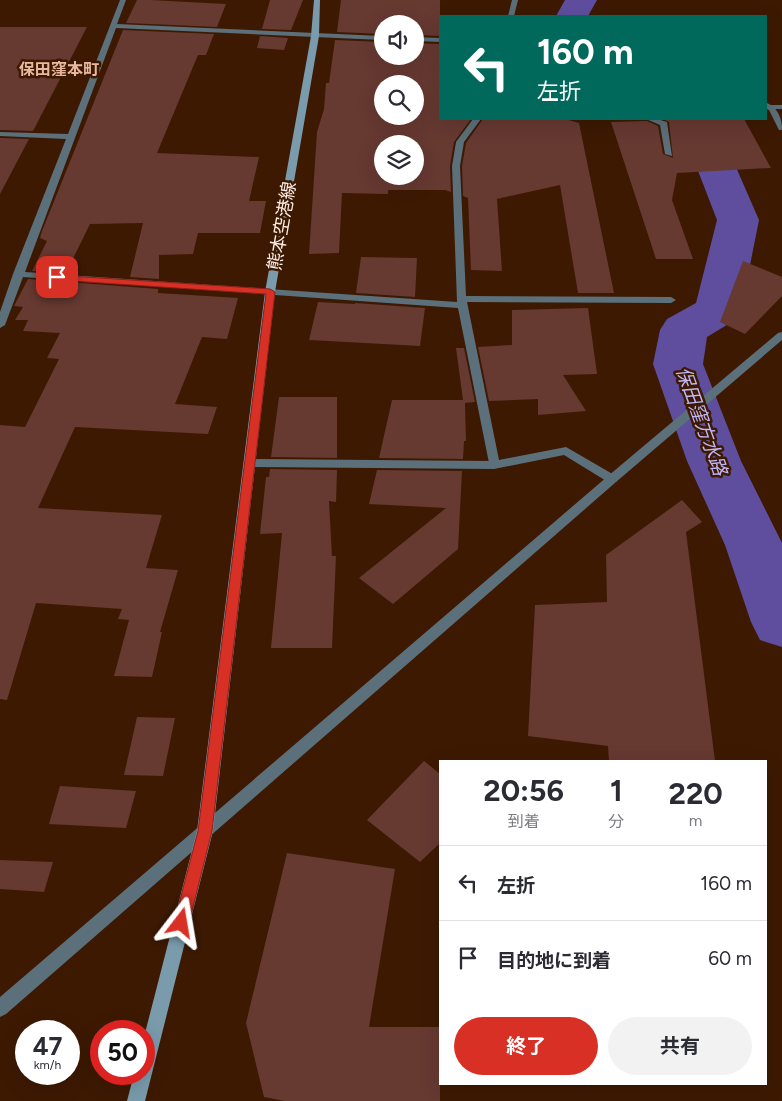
<!DOCTYPE html>
<html lang="ja">
<meta charset="utf-8">
<style>
body{margin:0;font-family:Figtree,"Noto Sans JP",sans-serif;background:#f2f2f3;color:#2b2b33;height:100vh;display:flex;flex-direction:column;font-size:19px;white-space:nowrap}
*{box-sizing:border-box;margin:0}
p{font-size:16px;color:#7c7c81}
.icon{flex:none;width:28px;height:28px;fill:none;stroke:currentColor;stroke-width:2;stroke-linecap:round;stroke-linejoin:round}
.map{position:relative;flex:1;overflow:hidden}
.drawer{position:absolute;left:439px;top:760px;width:328px;height:325px;display:flex;flex-direction:column;background:#fff;border-radius:0px;box-shadow:0 5px 20px #0002}
.drawer>*{flex:none}
.guide{position:absolute;left:439px;top:15px;width:328px;height:105px;border-radius:0px;box-shadow:0 5px 20px #0002;background:#00695c;color:#fff;overflow:hidden}
.tools{position:absolute;left:374px;top:15px;display:grid;gap:10px}
.tools a{display:grid;place-items:center;width:50px;height:50px;border-radius:50%;background:#fff;box-shadow:0 5px 20px #0002;font-size:25px}
.speed{position:absolute;left:15px;top:1020px;display:flex;gap:10px;font-size:25px;font-weight:700;text-align:center}
.speed>*{display:grid;place-content:center;width:65px;height:65px;border-radius:50%;background:#fff;box-shadow:0 5px 20px #0002;line-height:1}
.speed small{font-size:12px;font-weight:400}
.speed .limit{border:8px solid #d22;background:#fff;color:#111}
.pin{position:absolute;display:grid;place-items:center;width:42px;height:42px;color:#fff;margin:-21px;border-radius:10px;box-shadow:0 2px 8px #0006}
.me{position:absolute;width:55px;margin:-28px;rotate:14deg;stroke-linejoin:round;filter:drop-shadow(0 0 4px #0008)}
.turn{display:flex;align-items:center;gap:18px;height:105px;padding:0 15px;font-size:22px}
.turn .icon{width:65px;height:65px;stroke-width:2.5}
.turn b{display:block;font-size:35px;line-height:42px}
.eta{display:flex;justify-content:space-evenly;align-items:center;height:85px;text-align:center}
.eta b{font-size:30px;font-weight:700;line-height:35px}
.primary-button{display:flex;gap:10px;margin-top:auto;padding:10px 15px}
.primary-button a{flex:1;height:58px;border-radius:30px;background:#d93025;color:#fff;font-size:20px;font-weight:700;line-height:58px;text-align:center}
.primary-button a+a{background:#f2f2f3;color:#2b2b33}
ul{padding:0;list-style:none}
li{display:flex;align-items:center;gap:15px;height:75px;padding:0 15px;border-top:1px solid #e1e1e2}
li div{flex:1}
li b{display:block;font-size:19px}
li em{font-style:normal}
.map>svg:first-child{display:block}
.lines{fill:none;stroke-linecap:round;stroke-linejoin:round}
.river{fill:#5f4e9e;fill-rule:evenodd}
.building{fill:#663931;fill-rule:evenodd}
.service{fill:#5b707a;fill-rule:evenodd}
.minor{fill:#5b707a;fill-rule:evenodd}
.tertiary{fill:#5b707a;fill-rule:evenodd}
.secondary{fill:#799bac;fill-rule:evenodd}
.route{fill:#d93025;stroke:#8d1f18}
.labels{text-anchor:middle;stroke-width:5;stroke-linejoin:round;paint-order:stroke}
.far-quarter-label{font-size:16px;font-weight:bold;fill:#e8b99e;stroke:#3d1902}
.street-label{font-size:18px;fill:#ffefe7;stroke:#3d1902}
.water-label{font-size:19px;font-style:italic;fill:#c0b7f9;stroke:#3d1902}
</style>
<div class="map">
<svg width="782" height="1101" viewBox="0 0 782 1101">
<rect width="100%" height="100%" fill="#3d1902"/>
<g class="lines">
<!-- river -->
<g class="river">
<polygon points="565,0 597,0 588,16 556,16"/>
<polygon points="678,119 715,119 759,220 741,310 735,320 707,337 703,364 741,461 782,543 782,647 760,640 751,622 725,545 687,461 653,364 660,330 667,319 696,303 717,220"/>
</g>
</g>
<!-- building -->
<g class="building">
<polygon points="137,0 150,0 226,4 217,27 126,23"/>
<polygon points="270,0 303,0 291,30 262,29"/>
<polygon points="341,0 440,0 440,36 415,35 415,24 382,24 382,34 337,32"/>
<polygon points="0,27 87,27 33,131 0,130"/>
<polygon points="123,30 214,34 206,55 198,55 157,153 259,157 249,201 266,201 260,233 198,233 193,254 159,255 159,279 130,277 143,223 90,224 66,273 32,271 47,241 40,238 42,231"/>
<polygon points="260,36 288,38 284,50 257,48"/>
<path d="M335,40l47,2v14h33v-13l25,1v75h31l-17,23 -4,24 1,26 -6,-2h-57v4l-46,-1 -3,60 -30,1 8,-122 7,-23 2,-26h3zM382,84h33v32h-33zM382,144h33v32h-33z"/>
<polygon points="483,119 565,119 579,123 614,293 578,293 560,185 497,199 502,271 471,270 468,198 463,196 462,166 466,143"/>
<polygon points="663,119 744,119 771,168 677,173 672,200 693,259 656,259 611,122 647,121 658,126 663,154 673,158 669,122"/>
<polygon points="0,138 29,139 0,194"/>
<polygon points="361,257 417,258 415,297 356,293"/>
<polygon points="743,261 782,277 782,296 745,334 720,322"/>
<polygon points="28,279 158,289 158,293 238,298 227,339 202,337 175,404 217,407 208,434 75,427 38,508 162,515 146,568 178,570 160,632 162,632 152,677 114,676 129,620 118,619 122,609 36,603 7,700 0,699 0,425 25,427 59,359 47,358 60,333 23,331 28,320 15,320 23,307 14,306"/>
<polygon points="318,302 355,304 355,303 425,308 420,346 309,340"/>
<polygon points="588,308 597,374 563,375 586,411 538,415 538,399 489,401 478,347 512,345 512,310"/>
<polygon points="456,348 464,348 475,402 465,403 466,441 464,441 463,459 379,458 392,400 463,400"/>
<polygon points="279,397 337,397 337,458 271,457"/>
<polygon points="270,469 337,470 336,502 329,501 332,556 336,556 332,648 271,648 282,533 260,534 266,477 269,477"/>
<polygon points="377,470 462,471 458,549 393,604 359,578 446,508 369,504"/>
<polygon points="682,500 702,522 686,532 715,761 609,761 608,746 528,736 535,605 607,602 606,555"/>
<polygon points="137,717 175,718 163,776 124,775"/>
<polygon points="424,761 440,774 440,843 420,862 367,820"/>
<polygon points="60,786 136,791 126,828 49,824"/>
<polygon points="287,853 395,869 369,1027 440,1027 440,1101 285,1101 264,1097 246,1023"/>
<polygon points="0,860 53,862 44,892 0,889"/>
</g>
<g class="lines">
<!-- service -->
<g class="service">
<path d="M765,102c13,5 17,16 17,28h-3l-10,-20 -4,-2z"/>
<polygon points="250,459 494,461 500,465 494,469 250,467 244,463"/>
</g>
<!-- minor -->
<g class="minor">
<polygon points="120,0 126,0 117,24 382,36 382,40 116,28 25,272 457,302 452,166 456,142 473,119 481,119 464,142 460,166 466,296 671,297 676,300 671,303 467,302 499,460 566,447 616,476 618,479 616,482 608,482 564,455 494,469 490,468 458,308 23,277 5,325 0,328 0,312 13,274 66,139 0,136 0,132 68,134"/>
<polygon points="512,0 518,0 514,16 508,16"/>
<polygon points="415,37 440,38 440,42 415,41"/>
<rect x="767" y="105" width="15" height="4"/>
<polygon points="646,119 657,119 667,122 672,156 665,154 660,125"/>
</g>
<!-- tertiary -->
<polygon class="tertiary" points="782,332 782,340 616,482 6,1014 0,1017 0,997 608,476 778,333"/>
<!-- secondary -->
<polygon class="secondary" points="314,0 320,0 319,36 275,292 213,831 145,1101 127,1101 134,1074 144,1074 144,1037 197,831 265,292 311,36"/>
</g>
<!-- route -->
<polygon class="route" points="54,275 270,289 275,292 212,831 189,923 187,929 181,931 176,929 174,923 198,831 266,294 57,280 54,279"/>
<g class="labels">
<!-- far-quarter labels -->
<g class="far-quarter-label">
<text x="59" y="75">保田窪本町</text>
</g>
<!-- street labels -->
<g class="street-label">
<text transform="translate(282 226) rotate(-80)" y="6">熊本空港線</text>
</g>
<!-- water labels -->
<g class="water-label">
<text transform="translate(702 421) rotate(70)" y="7">保田窪方水路</text>
</g>
</g>
</svg>
<div class="tools">
<a><svg class="icon" aria-label="sound" viewBox="0 0 24 24"><path d="M4 9h4l5-4v14l-5-4H4zM17 9q2 3 0 6"/></svg></a>
<a><svg class="icon" aria-label="search" viewBox="0 0 24 24"><circle cx="10" cy="10" r="6"/><path d="M15 15l6 6"/></svg></a>
<a><svg class="icon" aria-label="layers" viewBox="0 0 24 24"><path d="M12 4l9 5-9 5-9-5zM3 14l9 5 9-5"/></svg></a>
</div>
<div class="speed"><div>47<small>km/h</small></div><div class="limit">50</div></div>
<div class="pin" style="left:57px;top:277px;background:#d93025"><svg class="icon" aria-label="arrive" viewBox="0 0 24 24"><path d="M6 21V4h12l-3 4 3 4H6"/></svg></div>
<svg class="me" style="left:181px;top:923px" viewBox="-20 -20 40 40"><path d="M0-17L14 15 0 8-14 15z" fill="#d93025" stroke="#fff" stroke-width="4"/></svg>
<div class="guide">
<div class="turn"><svg class="icon" aria-label="left" viewBox="0 0 24 24"><path d="M17 20v-9H6M10 6l-5 5 5 5"/></svg><div><b>160 m</b>左折</div></div>
</div>
<section class="drawer">
<div class="eta">
<div><b>20:56</b><p>到着</p></div>
<div><b>1</b><p>分</p></div>
<div><b>220</b><p>m</p></div>
</div>
<ul>
<li><svg class="icon" aria-label="left" viewBox="0 0 24 24"><path d="M17 20v-9H6M10 6l-5 5 5 5"/></svg><div><b>左折</b></div><em>160 m</em></li>
<li><svg class="icon" aria-label="arrive" viewBox="0 0 24 24"><path d="M6 21V4h12l-3 4 3 4H6"/></svg><div><b>目的地に到着</b></div><em>60 m</em></li>
</ul>
<div class="primary-button"><a>終了</a><a>共有</a></div>
</section>
</div>
